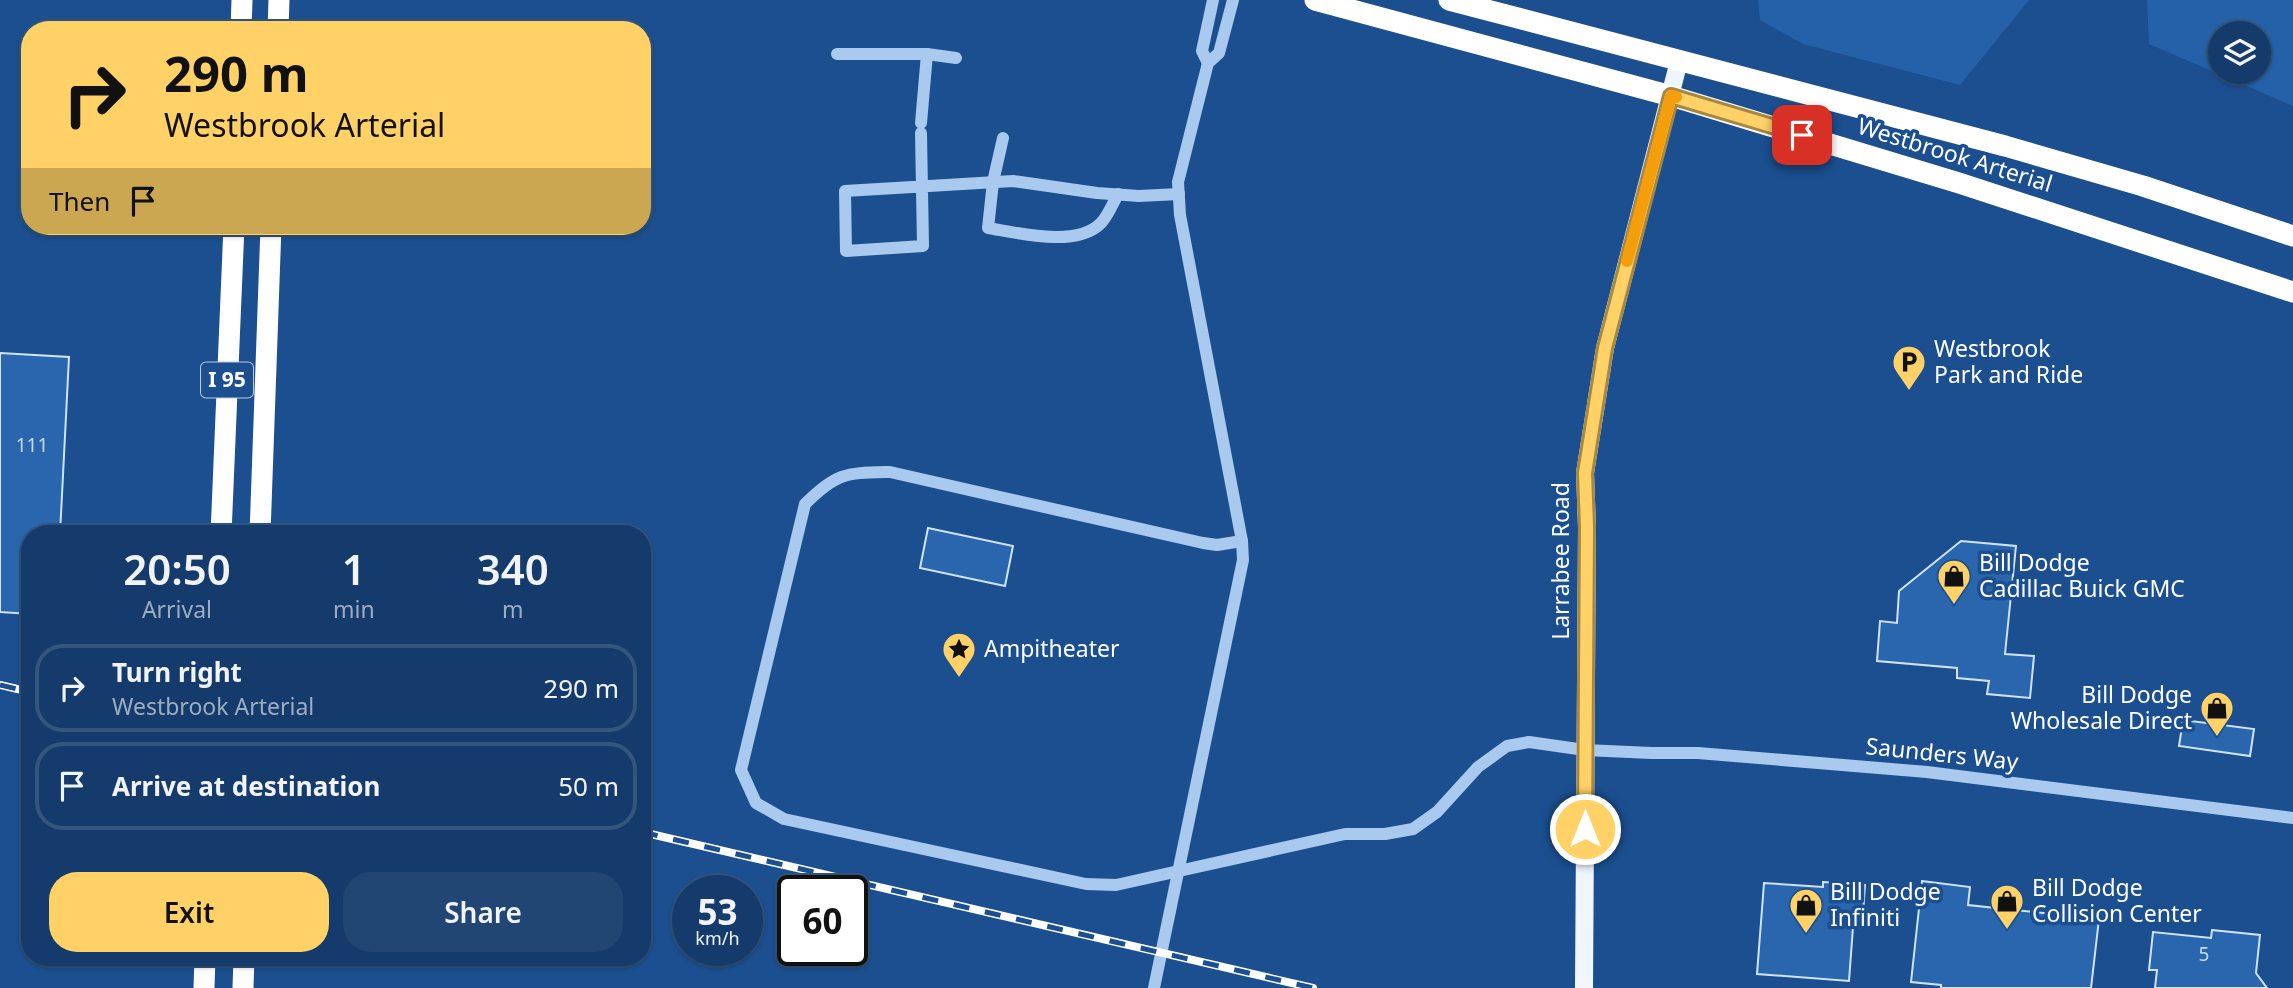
<!DOCTYPE html>
<style>
body{margin:0;font-family:"Noto Sans",sans-serif;background:#214673;color:#f1f3f6;height:100vh;display:flex;flex-direction:column;font-size:26px;white-space:nowrap}
*{box-sizing:border-box;margin:0}
p{font-size:23px;color:#9dadc1}
.icon{flex:none;width:38px;height:38px;fill:none;stroke:currentColor;stroke-width:2;stroke-linecap:round;stroke-linejoin:round}
.map{position:relative;flex:1;overflow:hidden}
.details{position:absolute;left:21px;top:525px;width:630px;height:441px;display:flex;flex-direction:column;background:#143b6b;border-radius:28px;box-shadow:0 2px 5px #0004,0 0 0 2px #33557e}
.details>*{flex:none}
.hud{position:absolute;left:21px;top:21px;width:630px;height:214px;border-radius:28px;box-shadow:0 2px 5px #0004,0 0 0 2px #33557e;background:#ffd166;color:#111;overflow:hidden}
.buttons{position:absolute;left:2208px;top:21px;display:grid;gap:14px}
.buttons a{display:grid;place-items:center;width:63px;height:63px;border-radius:50%;background:#143b6b;box-shadow:0 2px 5px #0004,0 0 0 2px #33557e;font-size:35px}
.speed{position:absolute;left:672px;top:875px;display:flex;gap:14px;font-size:35px;font-weight:700;text-align:center}
.speed>*{display:grid;place-content:center;width:91px;height:91px;border-radius:50%;background:#143b6b;box-shadow:0 2px 5px #0004,0 0 0 2px #33557e;line-height:1}
.speed small{font-size:18px;font-weight:400}
.speed .limit{border:4px solid #111;border-radius:10px;background:#fff;color:#111}
.pin{position:absolute;display:grid;place-items:center;width:60px;height:60px;color:#fff;margin:-30px;border-radius:14px;box-shadow:0 4px 10px #0006}
.me{position:absolute;width:77px;margin:-38px;rotate:0deg;stroke-linejoin:round;filter:drop-shadow(0 0 5px #0008)}
.turn{display:flex;align-items:center;gap:24px;height:147px;padding:0 28px;font-size:32px}
.turn .icon{width:91px;height:91px;stroke-width:2.5}
.turn b{display:block;font-size:49px;line-height:60px}
.then{display:flex;align-items:center;height:66px;padding:0 28px;background:#0003;gap:14px;font-size:26px}
.eta{display:flex;justify-content:space-evenly;align-items:center;height:119px;text-align:center}
.eta b{font-size:42px;font-weight:600;line-height:49px}
.button{display:flex;gap:14px;margin-top:auto;padding:14px 28px}
.button a{flex:1;height:80px;border-radius:28px;background:#ffd166;color:#111;font-size:28px;font-weight:600;line-height:80px;text-align:center}
.button a+a{background:#214673;color:#f1f3f6}
ul{padding:0;list-style:none}
li{display:flex;align-items:center;gap:21px;height:88px;margin:0 14px 10px;padding:0 14px;border:4px solid #33557e;border-radius:28px}
li div{flex:1}
li b{display:block;font-size:26px}
li em{font-style:normal}
.map>svg:first-child{display:block}
.green{fill:#2461a8;fill-rule:evenodd}
.building{fill:#2a66ad;stroke:#cfe3fa;stroke-width:2}
.lines{fill:none;stroke-linecap:round;stroke-linejoin:round}
.minor{stroke:#a9c9ee;stroke-width:12}
.major{stroke:#f0f6ff;stroke-width:18}
.highway{stroke:#fff;stroke-width:21}
.rail-casing{stroke:#fff;stroke-width:8}
.rail{stroke:#1b4f8f;stroke-width:5;stroke-dasharray:16;stroke-linecap:butt}
.route-casing{stroke:#a68842;stroke-width:18}
.route{stroke:#ffd166;stroke-width:12}
.slow{stroke:#f59e0b;stroke-width:12}
.labels{text-anchor:middle;stroke-width:7;stroke-linejoin:round;paint-order:stroke}
.number-label{font-size:19px;fill:#cad9ea}
.shield{fill:#1b4f8f;stroke:#bbcadd;stroke-width:2}
.shield-label{font-size:21px;font-weight:bold;fill:#fff}
.street-label{font-size:23px;fill:#fff;stroke:#1b4f8f}
.poi-label{font-size:23px;fill:#fff;stroke:#1b4f8f;text-anchor:start}
</style>
<div class="map">
<svg width="2293" height="988" viewBox="0 0 2293 988">
<rect width="100%" height="100%" fill="#1b4f8f"/>
<!-- green -->
<g class="green">
<polygon points="1758,0 2029,0 1960,85 1803,44 1760,20"/>
<path d="M2147,0h146v106l-144,-62zM2221,33h38v39h-38z"/>
</g>
<!-- building -->
<g class="building">
<polygon points="0,353 69,357 60,534 30,534 30,614 0,612"/>
<polygon points="928,528 1013,546 1005,586 920,568"/>
<polygon points="1961,541 2016,546 2005,654 2034,656 2030,698 1987,694 1989,681 1957,678 1957,668 1877,661 1880,621 1897,623 1899,591"/>
<polygon points="2183,720 2254,729 2250,756 2179,746"/>
<polygon points="1922,881 1970,887 1968,905 2099,919 2091,988 1941,988 1941,985 1911,982"/>
<polygon points="1823,882 1865,885 1862,928 1853,927 1849,981 1757,974 1764,883 1823,887"/>
<polygon points="2212,930 2260,935 2256,973 2267,988 2155,988 2157,970 2149,970 2153,932 2211,938"/>
</g>
<g class="lines">
<!-- minor -->
<g class="minor">
<polyline points="837,54 927,54 921,123"/>
<polyline points="927,54 956,58"/>
<polyline points="1208,63 1202,51 1213,0"/>
<polyline points="921,133 923,246 846,251 845,191 1013,181 1097,193 1139,196 1179,194"/>
<path d="M1003,138l-10,44 -5,46c30,5 89,20 113,-5 7,-7 12,-20 17,-29"/>
<path d="M1242,541l-25,4 -14,-2 -313,-71c-44,1 -53,0 -85,32l-64,266 15,33 28,16 302,65 30,1 229,-51h40l28,-5 24,-17 41,-45 29,-21 22,-4 56,8 66,3h47l229,19 366,46"/>
<polyline points="1154,988 1243,560 1242,541 1180,215 1178,182 1208,63 1219,53 1233,0"/>
</g>
<!-- major -->
<polyline class="major" points="1584,988 1587,527 1585,473 1605,348 1679,61"/>
<!-- highway -->
<g class="highway">
<polyline points="1315,0 1671,96 1959,183 2293,292"/>
<polyline points="1449,0 2005,146 2143,186 2293,236"/>
<polyline points="241,30 242,0"/>
<polyline points="278,30 279,0"/>
<polyline points="221,534 234,226"/>
<polyline points="260,534 271,226"/>
<polyline points="204,988 205,957"/>
<polyline points="243,988 244,957"/>
</g>
<defs>
<g id="rail">
<polyline points="0,685 30,692"/>
<polyline points="642,832 1313,988"/>
</g>
</defs>
<!-- rail casing -->
<use href="#rail" class="rail-casing"/>
<!-- rail -->
<use href="#rail" class="rail"/>
</g>
<g class="lines">
<defs>
<polyline id="route" points="1585,829 1587,527 1585,473 1605,348 1671,96 1802,135"/>
</defs>
<!-- route casing -->
<use href="#route" class="route-casing"/>
<!-- route -->
<use href="#route" class="route"/>
<!-- slow -->
<polyline class="slow" points="1627,261 1671,96 1676,97"/>
</g>
<!-- icons -->
<defs>
<symbol id="parking-pin" viewBox="-11 -11 22 30"><path d="M0 17L-7.5 6A9.5 9.5 0 1 1 7.5 6Z" fill="#ffd166" stroke="#1b4f8f"/><path d="M-3.5-5.5H1a3.5 3.5 0 0 1 0 7H-1V5.5H-3.5ZM-1-3.4V-.6H.8a1.4 1.4 0 0 0 0-2.8Z" fill="#111"/></symbol>
<symbol id="shop-pin" viewBox="-11 -11 22 30"><path d="M0 17L-7.5 6A9.5 9.5 0 1 1 7.5 6Z" fill="#ffd166" stroke="#1b4f8f"/><path d="M-5-2.5h2.3a2.7 3.5 0 0 1 5.4 0H5L5.5 6h-11ZM-1.5-2.5h3a1.5 2.3 0 0 0-3 0Z" fill="#111"/></symbol>
<symbol id="sight-pin" viewBox="-11 -11 22 30"><path d="M0 17L-7.5 6A9.5 9.5 0 1 1 7.5 6Z" fill="#ffd166" stroke="#1b4f8f"/><path d="M0-6L1.8-2.2L6-1.7L2.9 1.2L3.7 5.4L0 3.3L-3.7 5.4L-2.9 1.2L-6-1.7L-1.8-2.2Z" fill="#111"/></symbol>
</defs>
<g fill-rule="evenodd">
<use href="#parking-pin" x="1890" y="343" width="38" height="52"/>
<use href="#shop-pin" x="1935" y="557" width="38" height="52"/>
<use href="#sight-pin" x="940" y="630" width="38" height="52"/>
<use href="#shop-pin" x="2198" y="689" width="38" height="52"/>
<use href="#shop-pin" x="1988" y="882" width="38" height="52"/>
<use href="#shop-pin" x="1787" y="886" width="38" height="52"/>
</g>
<g class="labels">
<!-- number labels -->
<g class="number-label">
<text x="32" y="452">111</text>
<text x="2204" y="961">5</text>
</g>
<!-- shield labels -->
<rect class="shield" x="201" y="362.5" width="52" height="35" rx="5"/>
<g class="shield-label">
<text x="227" y="387">I 95</text>
</g>
<!-- street labels -->
<g class="street-label">
<text transform="translate(1955 155) rotate(17)" y="8">Westbrook Arterial</text>
<text transform="translate(1561 561) rotate(-90)" y="8">Larrabee Road</text>
<text transform="translate(1942 754) rotate(6)" y="8">Saunders Way</text>
</g>
<!-- poi labels -->
<g class="poi-label">
<text x="1934" y="357">Westbrook<tspan x="1934" dy="26">Park and Ride</tspan></text>
<text x="1979" y="571">Bill Dodge<tspan x="1979" dy="26">Cadillac Buick GMC</tspan></text>
<text x="984" y="657">Ampitheater</text>
<text x="2192" y="703" text-anchor="end">Bill Dodge<tspan x="2192" dy="26">Wholesale Direct</tspan></text>
<text x="2032" y="896">Bill Dodge<tspan x="2032" dy="26">Collision Center</tspan></text>
<text x="1830" y="900">Bill Dodge<tspan x="1830" dy="26">Infiniti</tspan></text>
</g>
</g>
</svg>
<div class="buttons">
<a><svg class="icon" aria-label="layers" viewBox="0 0 24 24"><path d="M12 4l9 5-9 5-9-5zM3 14l9 5 9-5"/></svg></a>
</div>
<div class="speed"><div>53<small>km/h</small></div><div class="limit">60</div></div>
<div class="pin" style="left:1802px;top:135px;background:#d93025"><svg class="icon" aria-label="arrive" viewBox="0 0 24 24"><path d="M6 21V4h12l-3 4 3 4H6"/></svg></div>
<svg class="me" style="left:1585px;top:829px" viewBox="-20 -20 40 40"><circle r="17" fill="#ffd166" stroke="#fff" stroke-width="3"/><path d="M0-11L8 9 0 5-8 9z" fill="#fff"/></svg>
<div class="hud">
<div class="turn"><svg class="icon" aria-label="right" viewBox="0 0 24 24"><path d="M7 20v-9h11M14 6l5 5-5 5"/></svg><div><b>290 m</b>Westbrook Arterial</div></div>
<div class="then">Then<svg class="icon" aria-label="arrive" viewBox="0 0 24 24"><path d="M6 21V4h12l-3 4 3 4H6"/></svg></div>
</div>
<section class="details">
<div class="eta">
<div><b>20:50</b><p>Arrival</p></div>
<div><b>1</b><p>min</p></div>
<div><b>340</b><p>m</p></div>
</div>
<ul>
<li><svg class="icon" aria-label="right" viewBox="0 0 24 24"><path d="M7 20v-9h11M14 6l5 5-5 5"/></svg><div><b>Turn right</b><p>Westbrook Arterial</p></div><em>290 m</em></li>
<li><svg class="icon" aria-label="arrive" viewBox="0 0 24 24"><path d="M6 21V4h12l-3 4 3 4H6"/></svg><div><b>Arrive at destination</b></div><em>50 m</em></li>
</ul>
<div class="button"><a>Exit</a><a>Share</a></div>
</section>
</div>
